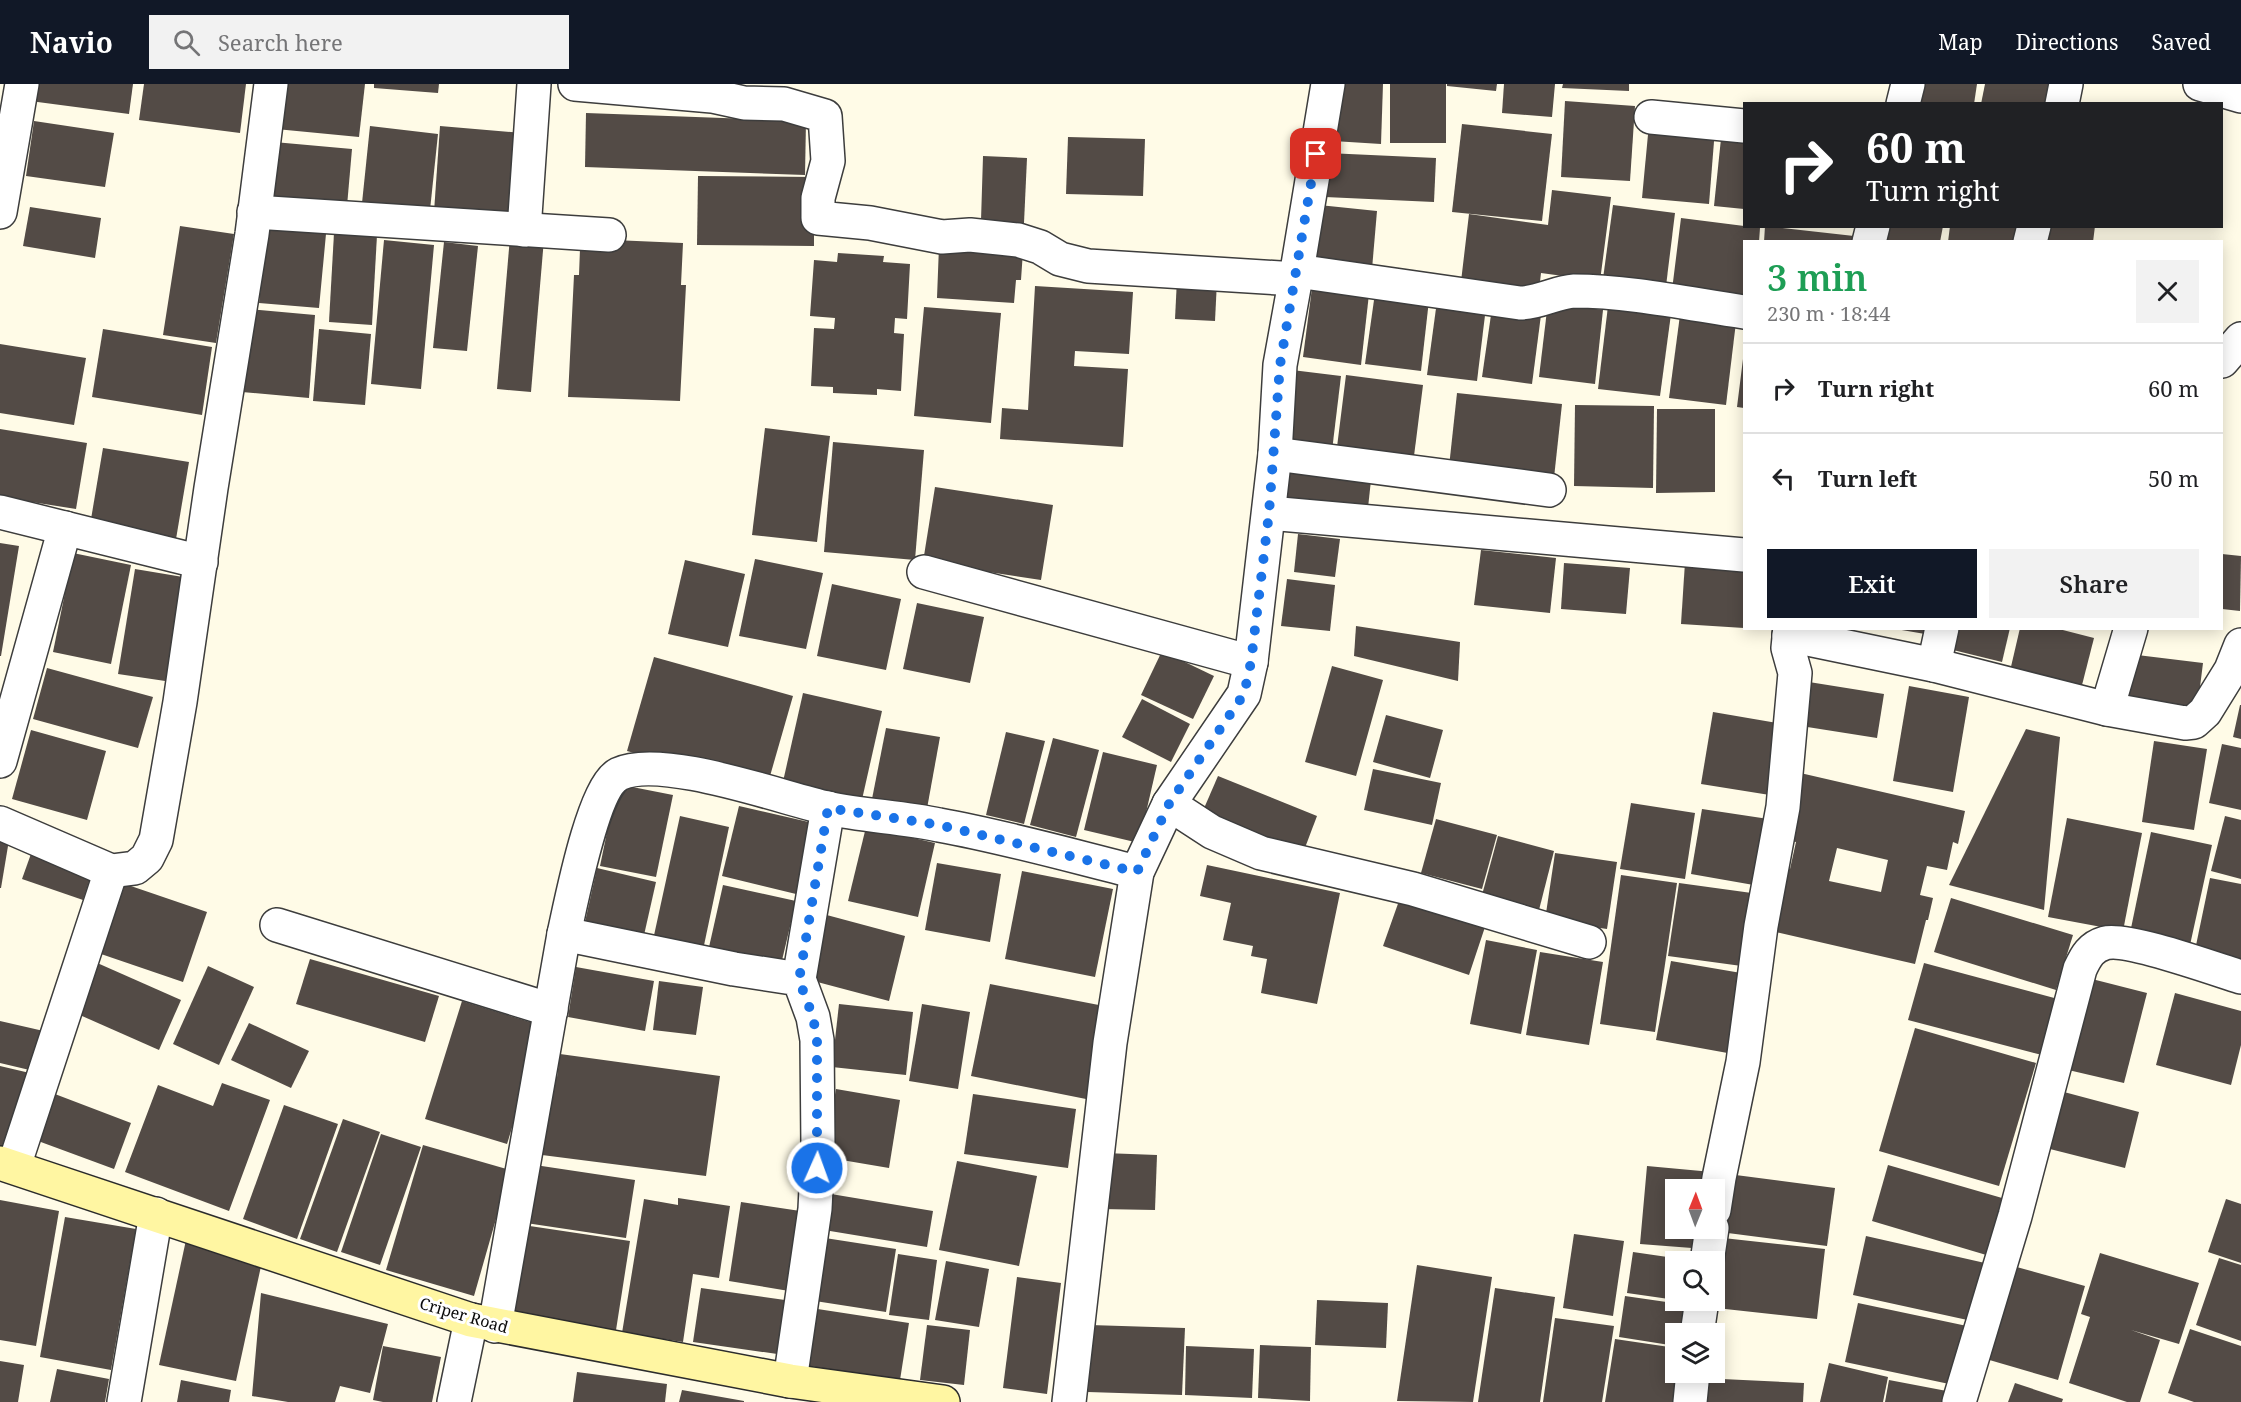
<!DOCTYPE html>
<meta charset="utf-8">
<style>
body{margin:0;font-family:"Noto Serif",serif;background:#f2f2f2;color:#202124;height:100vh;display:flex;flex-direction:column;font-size:22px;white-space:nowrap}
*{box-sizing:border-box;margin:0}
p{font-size:20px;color:#757577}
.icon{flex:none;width:33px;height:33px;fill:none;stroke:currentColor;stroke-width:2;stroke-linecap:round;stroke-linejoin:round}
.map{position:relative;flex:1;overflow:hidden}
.details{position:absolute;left:1743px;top:156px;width:480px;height:390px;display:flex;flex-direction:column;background:#fff;border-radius:0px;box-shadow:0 3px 15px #0003}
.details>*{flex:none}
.guide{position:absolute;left:1743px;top:18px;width:480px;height:126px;border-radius:0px;box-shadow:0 3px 15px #0003;background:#202124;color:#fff;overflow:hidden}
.needle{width:39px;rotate:1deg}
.fabs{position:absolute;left:1665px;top:1095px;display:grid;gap:12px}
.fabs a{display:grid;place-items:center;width:60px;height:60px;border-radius:0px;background:#fff;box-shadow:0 3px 15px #0003;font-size:30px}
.pin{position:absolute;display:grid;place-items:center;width:51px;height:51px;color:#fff;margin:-26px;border-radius:12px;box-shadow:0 3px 9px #0006}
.me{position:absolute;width:66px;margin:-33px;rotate:2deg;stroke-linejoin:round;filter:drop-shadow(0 0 4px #0008)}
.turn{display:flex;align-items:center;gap:21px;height:126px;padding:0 24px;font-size:27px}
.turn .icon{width:78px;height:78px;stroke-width:2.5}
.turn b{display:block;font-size:42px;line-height:51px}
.round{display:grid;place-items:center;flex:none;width:63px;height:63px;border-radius:0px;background:#f2f2f2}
.summary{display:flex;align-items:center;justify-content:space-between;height:102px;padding:0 24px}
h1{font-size:36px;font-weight:600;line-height:45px;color:#1e9e55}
.cta{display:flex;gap:12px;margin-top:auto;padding:12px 24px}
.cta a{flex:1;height:69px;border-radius:0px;background:#111827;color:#fff;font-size:24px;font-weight:600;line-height:69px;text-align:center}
.cta a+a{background:#f2f2f2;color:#202124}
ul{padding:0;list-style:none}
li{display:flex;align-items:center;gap:18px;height:90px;padding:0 24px;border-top:2px solid #e0e0e0}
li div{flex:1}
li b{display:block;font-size:22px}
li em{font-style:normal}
header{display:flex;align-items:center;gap:36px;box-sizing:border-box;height:84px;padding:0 30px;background:#111827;color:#fff}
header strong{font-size:28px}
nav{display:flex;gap:33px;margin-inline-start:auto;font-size:21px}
.search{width:420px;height:54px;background:#f2f2f2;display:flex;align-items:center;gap:15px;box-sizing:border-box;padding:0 21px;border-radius:0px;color:#757577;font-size:22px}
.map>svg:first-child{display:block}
.building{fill:#534b46;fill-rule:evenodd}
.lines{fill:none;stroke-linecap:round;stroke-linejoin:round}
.minor-casing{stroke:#3d3d3d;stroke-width:36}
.secondary-casing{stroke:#2c2c2c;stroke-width:36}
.minor{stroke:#fff;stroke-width:33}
.secondary{stroke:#fff6a2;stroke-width:33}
.route{stroke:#1a73e8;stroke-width:10;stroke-dasharray:0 18}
.labels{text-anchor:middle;stroke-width:6;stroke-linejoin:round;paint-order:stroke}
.street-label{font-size:16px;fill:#0a0a0a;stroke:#fff}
</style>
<header>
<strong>Navio</strong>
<div class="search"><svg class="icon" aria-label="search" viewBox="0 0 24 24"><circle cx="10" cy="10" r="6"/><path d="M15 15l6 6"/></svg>Search here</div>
<nav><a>Map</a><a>Directions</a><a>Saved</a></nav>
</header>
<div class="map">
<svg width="2241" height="1318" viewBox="0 0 2241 1318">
<rect width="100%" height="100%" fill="#fffbe7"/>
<!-- building -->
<g class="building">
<polygon points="33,0 133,0 129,30 30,17"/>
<polygon points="144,0 246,0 240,49 139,36"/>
<polygon points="281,0 365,0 359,53 276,45"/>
<polygon points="374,0 439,0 438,9 374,4"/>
<polygon points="1336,0 1383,0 1381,60 1333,57"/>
<rect x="1390" y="0" width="56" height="59"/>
<polygon points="1447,0 1497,0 1496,7 1447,2"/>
<polygon points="1504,0 1555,0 1552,33 1502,29"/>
<polygon points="1563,0 1629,0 1629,7 1562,4"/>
<polygon points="1919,0 1977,0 1974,20 1915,20"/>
<polygon points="1985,0 2049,0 2045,20 1981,20"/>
<polygon points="1565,17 1635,22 1630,97 1561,93"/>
<polygon points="586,29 806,37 805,91 585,83"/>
<polygon points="34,37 114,49 105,103 26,92"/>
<polygon points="1462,40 1552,50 1542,137 1452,128"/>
<polygon points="1649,40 1715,45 1709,120 1642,114"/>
<polygon points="370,42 438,50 430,126 362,119"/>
<polygon points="440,42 523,49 517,134 434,128"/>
<polygon points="1722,45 1744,48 1744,125 1714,122"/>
<polygon points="1068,53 1145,55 1143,112 1066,110"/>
<polygon points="274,58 352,65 347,122 269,115"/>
<polygon points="1327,69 1436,74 1434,118 1325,113"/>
<polygon points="983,72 1027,74 1024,139 981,137"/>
<polygon points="698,92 814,93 814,162 697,161"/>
<polygon points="1552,106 1611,113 1600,197 1541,189 1538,215 1460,206 1469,130 1548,141"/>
<polygon points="1319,121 1377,127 1372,185 1315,180"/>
<polygon points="1613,121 1675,129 1665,210 1602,202"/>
<polygon points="30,123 101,134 95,174 23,162"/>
<polygon points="1681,134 1760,144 1759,158 1744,158 1744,223 1671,214"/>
<polygon points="180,142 234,150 216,259 163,251"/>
<polygon points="1765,142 1854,152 1853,158 1764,158"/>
<polygon points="1886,142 1943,142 1940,158 1883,158"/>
<polygon points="1950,142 2017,142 2015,158 1948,158"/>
<polygon points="2044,142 2095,142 2093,158 2042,158"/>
<polygon points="267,145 326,150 319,224 259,219"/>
<polygon points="334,149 377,151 372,241 329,238"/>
<polygon points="510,153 544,155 531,308 497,305"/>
<polygon points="590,155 683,159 681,201 686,201 680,317 568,313 574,191 579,191 580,165"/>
<polygon points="384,156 434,161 421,305 371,300"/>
<polygon points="444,158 478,162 467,267 433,264"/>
<polygon points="939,162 1023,167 1021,196 1016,196 1014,219 937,214"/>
<polygon points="838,169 884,172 883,178 910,180 907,235 895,234 894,249 904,250 901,307 877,305 877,311 833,309 833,303 811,302 814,244 834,245 835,234 810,232 814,176 837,178"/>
<polygon points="1177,195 1217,197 1215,237 1175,235"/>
<polygon points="1035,202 1133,208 1129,270 1075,267 1074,282 1128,285 1123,363 1000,355 1002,324 1028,326"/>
<polygon points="1312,204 1369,210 1361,281 1303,273"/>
<polygon points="1375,209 1429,216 1421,287 1365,280"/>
<polygon points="1437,217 1486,223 1477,297 1427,291"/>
<polygon points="1548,218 1603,226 1595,300 1539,293"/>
<polygon points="1608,222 1671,230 1660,312 1598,305"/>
<polygon points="924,223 1001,229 991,339 914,332"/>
<polygon points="1492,224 1541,231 1532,300 1482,293"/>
<polygon points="248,225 315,231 309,314 242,308"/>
<polygon points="1680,231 1736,238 1726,321 1669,314"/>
<polygon points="103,245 212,263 202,331 92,313"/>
<polygon points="319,245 371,250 365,321 313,317"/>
<polygon points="0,260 86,274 74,341 0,329"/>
<polygon points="1743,275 1744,275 1744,324 1737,323"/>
<polygon points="1292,286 1341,292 1331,375 1281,369"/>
<polygon points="1346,291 1423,301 1413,380 1336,371"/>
<polygon points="1457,309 1562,320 1553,403 1448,392"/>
<polygon points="1575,321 1654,322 1653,404 1574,402"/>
<polygon points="1657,325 1715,325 1715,408 1656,409"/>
<polygon points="765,344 830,352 817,458 752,451"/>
<polygon points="0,345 87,359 76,425 0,413"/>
<polygon points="833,358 924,366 915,476 824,468"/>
<polygon points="103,364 189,378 175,461 89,447"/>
<polygon points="1284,378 1372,387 1367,433 1279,423"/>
<polygon points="935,403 1053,421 1041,496 923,478"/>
<polygon points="1298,450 1340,455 1335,493 1294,488"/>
<polygon points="0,459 19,462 1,572 0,572"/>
<polygon points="1481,466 1556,474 1550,529 1474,521"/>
<polygon points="73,469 131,481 111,580 53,568"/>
<polygon points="2222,470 2241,472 2240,527 2222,525"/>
<polygon points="755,475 823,489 806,565 739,552"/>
<polygon points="685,476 745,490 728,563 668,550"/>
<polygon points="1685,478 1744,482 1744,544 1681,540"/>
<polygon points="1564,479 1630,484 1626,530 1561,525"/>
<polygon points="135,485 189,494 172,598 118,590"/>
<polygon points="1287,495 1335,501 1330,547 1281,542"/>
<polygon points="832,500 901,515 886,586 817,572"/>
<polygon points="917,519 984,533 970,599 903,585"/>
<polygon points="1356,542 1460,558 1458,597 1354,572"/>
<polygon points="1890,544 1926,544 1925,550"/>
<polygon points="1954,544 2010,544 2002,578 1949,565"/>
<polygon points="2020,544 2055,544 2094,554 2081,605 2010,587"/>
<polygon points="1162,567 1214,592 1193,635 1141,611"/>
<polygon points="2129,570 2203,579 2196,635 2123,626"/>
<polygon points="654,573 793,612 766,706 627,667"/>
<polygon points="1332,582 1383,596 1356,692 1305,678"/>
<polygon points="47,584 153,613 138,664 33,635"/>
<polygon points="1809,598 1884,610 1877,654 1801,642"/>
<polygon points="1909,602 1969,613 1953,708 1893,697"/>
<polygon points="803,609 882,627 861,720 782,702"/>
<polygon points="1142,615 1190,640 1171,678 1122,653"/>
<polygon points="2240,621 2241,621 2241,655 2233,653"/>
<polygon points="1713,628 1788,641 1776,712 1701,700"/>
<polygon points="1386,631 1443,646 1430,694 1373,678"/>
<polygon points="886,644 940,653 926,730 871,720"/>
<polygon points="2026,645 2060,653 2044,826 1949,801"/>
<polygon points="31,646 106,667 87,736 12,715"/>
<polygon points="1006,648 1045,657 1024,740 986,731"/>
<polygon points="1053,654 1099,666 1076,753 1030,741"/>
<polygon points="2154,657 2207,665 2194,746 2142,738"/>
<polygon points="2222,660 2241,664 2241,726 2209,719"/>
<polygon points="1103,668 1157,681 1139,759 1084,746"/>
<polygon points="1373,685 1441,699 1432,741 1364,726"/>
<path d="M1796,688l169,39 -7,33 -5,-2 -6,28 -20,-4 -7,29 13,3 -5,22h-2l-11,44 -148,-34 14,-63 9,2 6,-27 -15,-3zM1837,764l51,12 -7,32 -52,-11z"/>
<polygon points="1218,692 1317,732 1303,769 1202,729"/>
<polygon points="617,700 673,711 656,793 600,782"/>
<polygon points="1631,719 1695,729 1685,795 1620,785"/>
<polygon points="739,722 813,739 796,810 722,792"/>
<polygon points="1702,725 1775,736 1765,803 1691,790"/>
<polygon points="680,732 729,743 703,866 653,856"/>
<polygon points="2225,732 2241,736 2241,795 2211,787"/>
<polygon points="2067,734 2142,749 2123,847 2048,833"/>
<polygon points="1436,735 1497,751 1482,805 1421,789"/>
<polygon points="866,743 935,759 918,833 848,817"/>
<polygon points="2151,748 2212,761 2190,861 2130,849"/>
<polygon points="0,749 10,750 1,804 0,804"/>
<polygon points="1498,752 1554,767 1539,826 1482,811"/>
<polygon points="32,767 93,786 83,816 22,795"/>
<polygon points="1555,769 1617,778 1607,845 1545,836"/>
<polygon points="937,779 1001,790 990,858 925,846"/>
<polygon points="1207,781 1340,809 1317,920 1261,909 1267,875 1251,872 1253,862 1223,856 1231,819 1200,812"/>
<polygon points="597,784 656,798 642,860 583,847"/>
<polygon points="1022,787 1113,805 1095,893 1005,875"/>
<polygon points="1621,791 1677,799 1655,948 1600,940"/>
<polygon points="2210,794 2241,800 2241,880 2194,871"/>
<polygon points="1679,799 1759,810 1749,883 1668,872"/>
<polygon points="125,800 207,828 183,898 101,870"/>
<polygon points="723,801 796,817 779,889 707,872"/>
<polygon points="1400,814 1485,843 1469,891 1383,862"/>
<polygon points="1951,814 2073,851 2056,906 1934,868"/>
<polygon points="823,830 905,852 889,917 806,895"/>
<polygon points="1486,856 1537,866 1521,950 1470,940"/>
<polygon points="1540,868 1603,878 1589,961 1526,951"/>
<polygon points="310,875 439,912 425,958 296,920"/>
<polygon points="1671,877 1747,890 1733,970 1656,956"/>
<polygon points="95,878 181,916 159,966 73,928"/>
<polygon points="1924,879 2058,915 2042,971 1908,936"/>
<polygon points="208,882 254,903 219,981 173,960"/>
<polygon points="576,883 654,897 645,947 568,933"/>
<polygon points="2088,894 2147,909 2124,999 2064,985"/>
<polygon points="659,897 703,903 696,951 653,946"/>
<polygon points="990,900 1104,922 1086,1015 971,992"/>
<polygon points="2175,909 2241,927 2241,961 2231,1001 2156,981"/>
<polygon points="462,917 543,942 507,1060 425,1035"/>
<polygon points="839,920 913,928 906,991 832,983"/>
<polygon points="922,920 970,928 958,1005 909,997"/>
<polygon points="0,937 48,948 38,988 0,979"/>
<polygon points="249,939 309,967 291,1004 231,976"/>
<polygon points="1915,944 2036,979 1999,1102 1879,1067"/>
<polygon points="560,970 720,992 706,1092 542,1071 549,992 557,993"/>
<polygon points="0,982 34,990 16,1067 0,1063"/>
<polygon points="222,999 270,1016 229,1127 125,1088 158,1001 213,1022"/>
<polygon points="836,1005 900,1016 889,1084 824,1073"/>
<polygon points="47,1007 131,1039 114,1085 30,1054"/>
<polygon points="2064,1008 2139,1028 2125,1084 2050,1065"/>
<polygon points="973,1010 1076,1025 1068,1084 964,1070"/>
<polygon points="284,1021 338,1040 297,1155 243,1135"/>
<polygon points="343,1035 380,1048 337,1168 300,1155"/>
<polygon points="381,1050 421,1063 380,1181 341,1168"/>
<polygon points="423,1061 510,1086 474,1212 386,1186"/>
<polygon points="1104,1069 1157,1071 1155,1126 1101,1125"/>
<polygon points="957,1077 1037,1092 1019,1182 939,1166"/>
<polygon points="535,1081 635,1096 626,1154 526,1139"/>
<polygon points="1888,1081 2009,1116 1993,1173 1872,1137"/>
<polygon points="1647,1082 1712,1088 1711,1106 1676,1106 1676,1144 1707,1144 1705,1165 1640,1160"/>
<polygon points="1728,1090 1835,1104 1827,1162 1720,1148"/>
<polygon points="831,1110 933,1127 927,1163 824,1146"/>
<polygon points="678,1114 730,1122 719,1194 693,1190 683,1258 622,1249 644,1115 678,1121"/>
<polygon points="2226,1115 2241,1120 2241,1179 2208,1168"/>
<polygon points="0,1116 59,1127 36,1262 0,1256"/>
<polygon points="741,1118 807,1128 795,1208 729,1197"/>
<polygon points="65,1133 136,1145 111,1286 40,1273"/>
<polygon points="523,1141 630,1157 616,1246 508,1229"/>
<polygon points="1574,1150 1624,1157 1613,1232 1563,1224"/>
<polygon points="1866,1152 1985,1179 1972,1237 1853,1211"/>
<polygon points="1714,1153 1825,1165 1817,1235 1707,1223 1714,1216"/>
<polygon points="825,1154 896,1165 886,1228 815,1217"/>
<polygon points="186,1156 263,1173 236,1297 159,1281"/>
<polygon points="1633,1168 1688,1176 1676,1178 1676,1216 1627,1209"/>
<polygon points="2100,1169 2199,1199 2179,1260 2131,1246 2160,1256 2140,1318 2127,1318 2069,1299 2090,1233 2081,1230"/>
<polygon points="898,1170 937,1176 929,1236 889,1231"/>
<polygon points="2219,1174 2241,1181 2241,1257 2196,1241"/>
<polygon points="946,1177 989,1185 979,1243 935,1236"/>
<polygon points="1417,1181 1492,1193 1473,1318 1397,1317"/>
<polygon points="2013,1182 2085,1202 2058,1296 1986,1275"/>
<polygon points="1017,1193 1061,1199 1047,1310 1003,1304"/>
<polygon points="701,1204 792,1217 784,1271 693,1258"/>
<polygon points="1495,1204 1555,1213 1540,1318 1478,1318"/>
<polygon points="261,1209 388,1240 370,1309 340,1302 335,1318 288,1318 252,1312"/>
<polygon points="1625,1212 1694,1222 1690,1250 1676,1250 1676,1262 1619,1253"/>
<polygon points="1317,1216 1388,1219 1386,1264 1315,1261"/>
<polygon points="1858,1219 1967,1242 1954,1301 1845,1278"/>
<polygon points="811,1224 909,1239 900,1296 803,1281"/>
<polygon points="1555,1234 1614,1242 1602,1318 1543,1318"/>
<polygon points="927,1241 970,1246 964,1301 920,1296"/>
<polygon points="1090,1241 1185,1244 1182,1311 1088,1308"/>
<polygon points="2190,1245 2241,1262 2241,1318 2194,1318 2168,1309"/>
<polygon points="1615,1255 1676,1264 1676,1288 1684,1288 1679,1318 1605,1318"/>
<polygon points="1260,1261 1311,1263 1310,1317 1258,1314"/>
<polygon points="383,1262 441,1273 432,1318 383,1318 373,1316"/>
<polygon points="1186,1262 1254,1265 1252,1314 1185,1311"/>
<polygon points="0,1277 24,1281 18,1318 0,1318"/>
<polygon points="1829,1279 1888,1293 1883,1318 1820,1318"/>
<polygon points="57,1285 109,1295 105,1318 50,1318"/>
<polygon points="577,1288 667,1300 665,1318 573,1318"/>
<polygon points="1701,1294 1804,1299 1803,1318 1699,1318"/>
<polygon points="181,1296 231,1306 229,1318 177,1318"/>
<polygon points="1889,1296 1952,1308 1950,1318 1885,1318"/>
<polygon points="2015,1299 2063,1315 2062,1318 2008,1318"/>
<polygon points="682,1306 744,1317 744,1318 679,1318"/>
</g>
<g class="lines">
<defs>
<g id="minor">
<polyline points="575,0 712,12 744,19 784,20 825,32 828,77 818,114 818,134 870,139 942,153 970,151 1018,156 1040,163 1060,175 1088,182 1296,195"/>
<polyline points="2200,0 2241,12"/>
<polyline points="1903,20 1908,0"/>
<polyline points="2062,20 2066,0"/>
<polyline points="1651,33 1744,42"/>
<polyline points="0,128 22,0"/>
<polyline points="254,128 609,151"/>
<polyline points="524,146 534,0"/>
<polyline points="1869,158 1873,142"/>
<polyline points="2030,158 2034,142"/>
<path d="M1297,187l223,32c19,0 36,-11 54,-12 55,0 116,13 170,21"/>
<polyline points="2222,277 2241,255"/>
<polyline points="1275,370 1549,406"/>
<polyline points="0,428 201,478"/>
<polyline points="1269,429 1744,471"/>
<polyline points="924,488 1251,578"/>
<polyline points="1789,551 1934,581 2107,625 2168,636 2185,639 2194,638 2205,628 2231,586 2241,561"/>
<polyline points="1934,581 1942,544"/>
<polyline points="2107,625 2131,544"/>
<polyline points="0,677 65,444"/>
<polyline points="1169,720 1212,748 1261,769 1413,805 1589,858"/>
<polyline points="0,739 111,787 135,784 147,774 156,756 180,618 211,404 252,150 271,0"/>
<polyline points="277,841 551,926"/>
<path d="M564,850c7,-31 29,-147 55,-160 42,-20 160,23 208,34 37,8 75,9 112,17 67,12 133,31 198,47"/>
<polyline points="799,895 828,724"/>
<polyline points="14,1082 111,787"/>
<polyline points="1714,1126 1719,1094 1743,978 1761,842 1783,723 1795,589 1788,564 1790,544"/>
<polyline points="1707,1178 1712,1144"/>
<polyline points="495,1242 564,850 734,885 799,895 813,933 817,956 818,1064 815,1125 790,1297"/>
<polyline points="1697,1250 1702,1216"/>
<polyline points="124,1318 156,1130"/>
<polyline points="454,1318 471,1236"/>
<polyline points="1069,1318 1110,959 1137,788 1169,720 1244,610 1251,578 1275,370 1280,281 1297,187 1328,0"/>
<polyline points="1690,1318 1693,1288"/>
<path d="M1959,1318l56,-186 65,-247c6,-13 11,-22 25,-26 22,-6 110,26 136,34"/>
</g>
<polyline id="secondary" points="0,1079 471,1236 790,1297 943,1318"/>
</defs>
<!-- minor casing -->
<use href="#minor" class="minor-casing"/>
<!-- secondary casing -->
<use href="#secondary" class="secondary-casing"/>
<!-- minor -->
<use href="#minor" class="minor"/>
<!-- secondary -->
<use href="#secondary" class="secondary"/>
</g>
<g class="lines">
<!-- route -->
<polyline class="route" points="817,1084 817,956 813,933 799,896 828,724 939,741 1137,788 1169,720 1244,610 1251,578 1269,429 1280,281 1316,70"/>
</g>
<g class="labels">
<!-- street labels -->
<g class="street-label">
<text transform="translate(464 1231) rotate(16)" y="6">Criper Road</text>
</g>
</g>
</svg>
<div class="fabs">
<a><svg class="needle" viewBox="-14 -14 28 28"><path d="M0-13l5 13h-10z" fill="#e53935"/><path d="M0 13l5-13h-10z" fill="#757577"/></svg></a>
<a><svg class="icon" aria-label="search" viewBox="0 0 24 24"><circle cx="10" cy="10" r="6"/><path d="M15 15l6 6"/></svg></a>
<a><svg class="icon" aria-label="layers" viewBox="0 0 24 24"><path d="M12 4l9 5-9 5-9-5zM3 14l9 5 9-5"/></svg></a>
</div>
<div class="pin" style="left:1316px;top:70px;background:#d93025"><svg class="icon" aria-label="arrive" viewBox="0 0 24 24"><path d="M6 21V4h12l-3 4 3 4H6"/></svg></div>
<svg class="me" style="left:817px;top:1084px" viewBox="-20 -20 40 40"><circle r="17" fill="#1a73e8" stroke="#fff" stroke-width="3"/><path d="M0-11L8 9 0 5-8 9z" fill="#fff"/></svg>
<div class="guide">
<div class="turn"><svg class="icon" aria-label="right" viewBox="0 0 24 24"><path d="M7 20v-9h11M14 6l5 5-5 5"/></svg><div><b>60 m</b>Turn right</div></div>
</div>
<section class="details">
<div class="summary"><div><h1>3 min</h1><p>230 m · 18:44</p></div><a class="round"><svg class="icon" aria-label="close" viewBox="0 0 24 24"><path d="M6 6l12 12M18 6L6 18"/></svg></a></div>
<ul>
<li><svg class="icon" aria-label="right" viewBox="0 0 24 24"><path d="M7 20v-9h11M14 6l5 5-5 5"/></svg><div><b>Turn right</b></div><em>60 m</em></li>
<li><svg class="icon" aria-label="left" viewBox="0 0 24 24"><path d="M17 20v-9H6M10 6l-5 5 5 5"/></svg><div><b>Turn left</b></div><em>50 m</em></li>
</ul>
<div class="cta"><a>Exit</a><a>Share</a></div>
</section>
</div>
